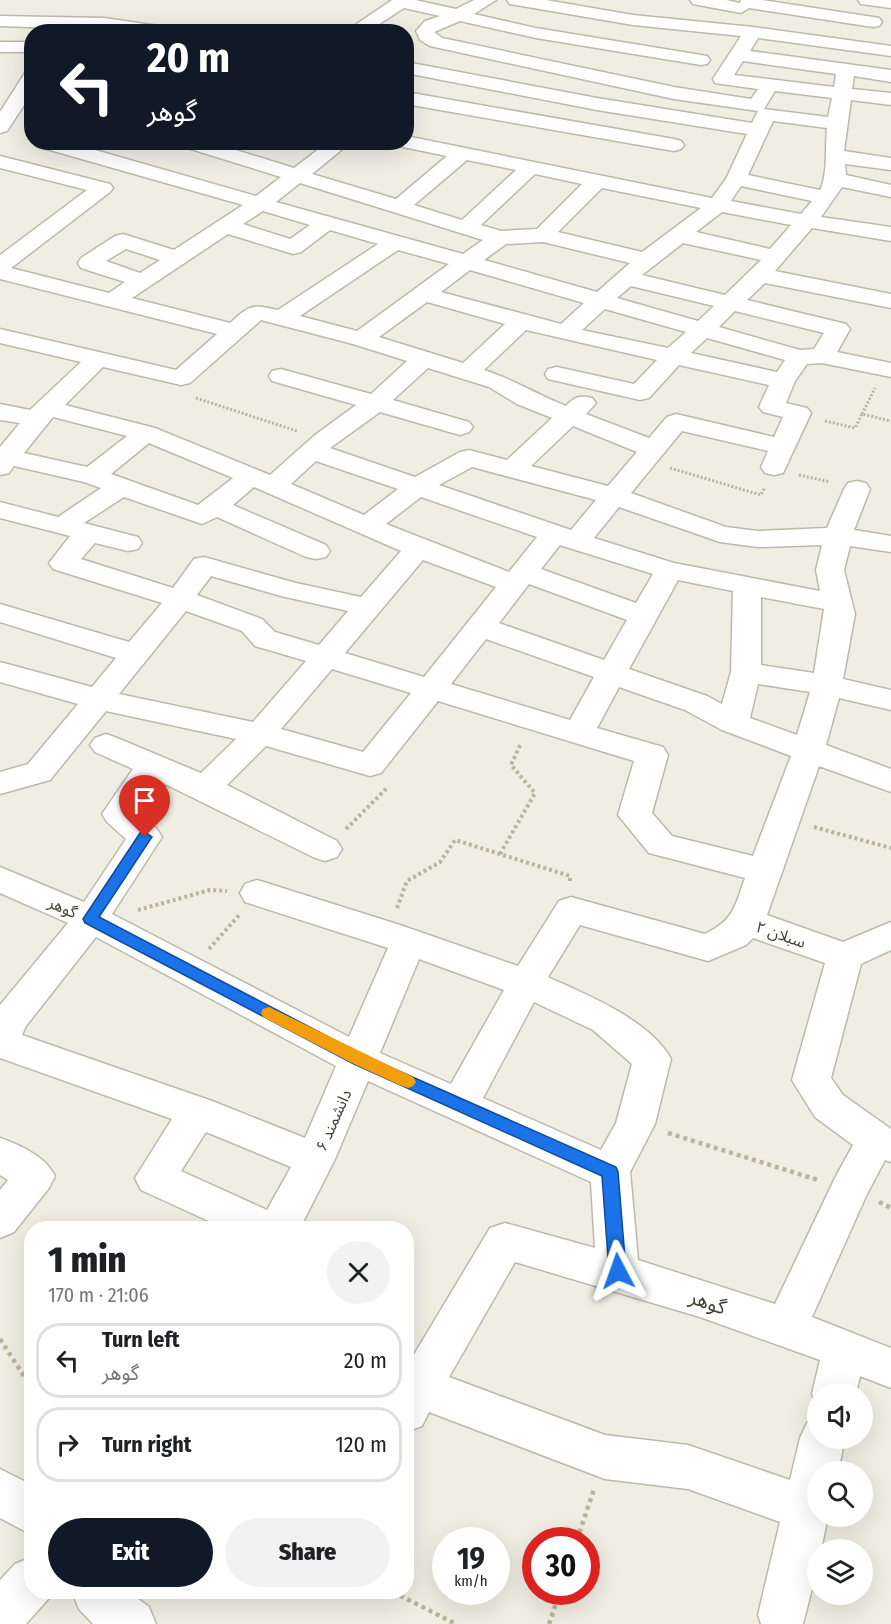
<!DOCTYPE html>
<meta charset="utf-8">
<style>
body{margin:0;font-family:"Fira Sans Condensed","Noto Sans Arabic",sans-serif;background:#f2f2f2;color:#202124;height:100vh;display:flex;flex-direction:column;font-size:22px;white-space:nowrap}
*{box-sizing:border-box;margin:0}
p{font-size:20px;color:#757577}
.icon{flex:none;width:33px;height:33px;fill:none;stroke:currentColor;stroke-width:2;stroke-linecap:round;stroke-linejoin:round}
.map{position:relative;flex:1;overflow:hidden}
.side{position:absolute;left:24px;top:1221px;width:390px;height:378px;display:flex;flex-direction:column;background:#fff;border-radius:24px;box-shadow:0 6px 24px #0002}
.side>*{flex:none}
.banner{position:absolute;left:24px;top:24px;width:390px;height:126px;border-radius:24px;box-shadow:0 6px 24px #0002;background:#111827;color:#fff;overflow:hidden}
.fabs{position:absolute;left:807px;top:1383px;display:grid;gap:12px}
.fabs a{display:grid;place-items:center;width:66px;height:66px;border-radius:50%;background:#fff;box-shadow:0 6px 24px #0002;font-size:30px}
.speed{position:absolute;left:432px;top:1527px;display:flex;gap:12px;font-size:30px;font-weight:700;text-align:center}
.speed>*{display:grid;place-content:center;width:78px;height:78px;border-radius:50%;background:#fff;box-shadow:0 6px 24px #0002;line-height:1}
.speed small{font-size:15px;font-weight:400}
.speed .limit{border:9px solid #d22;background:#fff;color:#111}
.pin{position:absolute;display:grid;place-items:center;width:51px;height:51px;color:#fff;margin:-62px -26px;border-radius:50% 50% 50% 0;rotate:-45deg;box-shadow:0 0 6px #0007}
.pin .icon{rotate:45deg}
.me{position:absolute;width:66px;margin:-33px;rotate:356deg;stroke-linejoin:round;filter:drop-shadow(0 0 4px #0008)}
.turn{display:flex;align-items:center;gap:21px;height:126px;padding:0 24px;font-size:27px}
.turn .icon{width:78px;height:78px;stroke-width:2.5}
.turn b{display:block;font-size:42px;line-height:51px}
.round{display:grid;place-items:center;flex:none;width:63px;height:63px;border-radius:32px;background:#f2f2f2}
.headline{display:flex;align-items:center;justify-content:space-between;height:102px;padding:0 24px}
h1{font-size:36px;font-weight:800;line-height:45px}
.button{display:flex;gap:12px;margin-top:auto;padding:12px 24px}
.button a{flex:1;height:69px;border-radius:36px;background:#111827;color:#fff;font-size:24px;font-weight:800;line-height:69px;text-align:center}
.button a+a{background:#f2f2f2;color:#202124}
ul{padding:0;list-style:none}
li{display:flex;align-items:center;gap:18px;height:75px;margin:0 12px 9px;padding:0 12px;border:3px solid #e0e0e0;border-radius:24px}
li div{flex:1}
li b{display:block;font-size:22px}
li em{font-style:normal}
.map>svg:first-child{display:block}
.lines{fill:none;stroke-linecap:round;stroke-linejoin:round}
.minor-casing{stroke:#bdb9aa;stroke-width:3}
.path-far2{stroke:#bab49a;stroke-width:3;stroke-dasharray:2 2;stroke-linecap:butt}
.path-far1{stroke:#bab49a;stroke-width:4;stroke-dasharray:3 3;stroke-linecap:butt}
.path{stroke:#bab49a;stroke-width:4.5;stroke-dasharray:4 4;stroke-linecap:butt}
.minor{fill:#fff;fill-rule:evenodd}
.route{fill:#1a73e8;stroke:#114b97;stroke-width:1.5}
.slow{fill:#f59e0b}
.labels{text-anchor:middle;stroke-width:4.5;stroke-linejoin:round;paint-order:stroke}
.street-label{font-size:16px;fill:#413e34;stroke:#fff}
.near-street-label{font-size:20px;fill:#413e34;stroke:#fff}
</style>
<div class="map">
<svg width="891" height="1624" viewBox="0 0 891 1624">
<rect width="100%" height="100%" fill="#f0eee3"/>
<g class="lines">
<defs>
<g id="minor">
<path d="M392,0h23l41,9 18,-9h22l-22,14 62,14 171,28 3,4 -3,4 -6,1 -165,-27 -76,-17 -26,11 8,6 232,49 77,12 7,-10 -43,-6 -2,-4 28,-43 -108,-11 -117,-20 -6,-1 -3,-4h39l87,15 120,12 138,19v10l-133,-18 -8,13 141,19v12l-37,-6 -2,13 39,4v12l-40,-5 -7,51 47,7v12l-46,-6 1,11 45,10v12l-49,-10 -21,30 70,10v14l-79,-13 -37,43 116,23v14l-126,-25 -18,17 99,24 4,5 -13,23 54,11v14l-69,-14 -15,1 -12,17 -9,22 21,5 4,5 -28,60 -9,2 -9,-2 -4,-6 7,-16 -86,-20 -51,62 95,34 32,4 69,-3 17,-39 4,-6 9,-2 9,2 4,6 -16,41 37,6v16l-41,-6 -6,24 11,44 -12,65 48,11v20l-52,-12 -13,47 65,24v23l-72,-26 -52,149 76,27 48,-20v28l-30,14 -30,114 12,17 48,34v33l-6,-2 -19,36 -54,121 79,31v40l-31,-12 -4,18h-38v13l-6,-13 8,-34 -120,-43 -185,-55 -66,115 156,58 83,10 102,35 10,-42 7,-15 11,-4v19h27l-7,34h-20v44h10l-7,34h-3v15l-15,59h-42l-3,-9 22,-93 -92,-33 -83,-10 -176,-67 -7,14 -16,6v-70l3,1 81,-135 15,-5 90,25 -4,-66 -223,-101 -33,78 -35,69h-76l-83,-38 -6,-12 37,-59 -172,-61v-53l68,-82 -68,-30v-26l84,35 42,-63 -19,-17 -5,-8 31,-45 -38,-17 -5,-7 5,-7 11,-4 11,4 84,35 35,-34 -130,-28 -56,69 -50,14v-22l28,-8 50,-60 -78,-22v-20l92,25 24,-29 -116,-36v-18l129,38 33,-39 -109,-34 -4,-6 21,-27 -70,-18v-16l58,15 43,-29 -17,-6 -70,-16 -5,7 -9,2v-28l20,-24 -20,-3v-16l30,6 51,-48 -81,-19v-14l176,41 41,-36 -217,-55v-24l87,-65 -87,-22v-12l110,28 3,4 -3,4 -99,76 98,25 16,-11 -44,-14 -3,-5 3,-5 34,-22 8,-2 51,16 69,-45 -207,-59 -3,-4h34l189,54 25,-19 -100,-31 -3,-4h32l84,26 34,-26h23l-39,32 84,25 51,-43 -49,-10 -3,-4h11v-6l306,62 14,-19 21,-45 -150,-24 -191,-37v-11l191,36 155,25 6,-12 -84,-12 -244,-53 -10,-6 -4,-9 9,-10 15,-5 -36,-8 -37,24h-22zM743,61l93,13 -2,13 -100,-12zM775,91l57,7 -4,19 -64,-8zM773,121l54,7c-2,20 1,46 -7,62l-72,-15zM467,160l49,10 -54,50 -48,-15zM535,174l47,10 -45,45 -36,2 -20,-6zM300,183l183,57 -20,14 -187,-52zM741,186l71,15 -11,13 -70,-13zM602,188l99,20 -59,44 -84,-20zM263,211l47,14 -20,14 -47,-15zM722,212l69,13 -21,24 -74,-17zM330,230l48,14 -100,66c-27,-6 -28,-5 -48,13l-98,-25 96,-64 65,20 8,-2zM543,242l87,21 -33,29 -113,-32 22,-16zM683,243l78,17 -36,35 -83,-20zM126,249l34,11 -20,13 -34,-12zM398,250l51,14 -92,67 -57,-15zM470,270l114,33 -23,21 -120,-32zM631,286l83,20 -16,15 -81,-23zM427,302l78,22 -42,39 -84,-26zM605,309l81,23 -18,16 -86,-18zM735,311l89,22 -10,16 -14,1 -81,-23zM261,320l92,24 54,17 -36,33 -90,-25 -9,2 -3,5 3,5 84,24 -41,30 -45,40 -115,-47 -90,-23 38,-38 78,18 9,-2zM526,330l131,30 -23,24 -77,-17 -9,2 -3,5 3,5 92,21 9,-2 30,-33 90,20 -10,22 4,5 20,5 -9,20 -98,-23 -9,3 -18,21 -63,-24 10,-11 -4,-5c-12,-3 -18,-1 -26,8 -28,-11 -53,-27 -82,-36zM707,338l78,22 -8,12 -86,-19zM428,368l61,19 28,17 35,14 -45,42 -38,-10 -9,2 -45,25 -85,-29 50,-36 80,23 9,-3 4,-5 -4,-5 -76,-22zM53,417l74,19 -40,31 -63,-14zM573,426l64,26 -29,34 -77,-20zM149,443l84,35 -35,27 -87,-31zM316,461l82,28 -34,26 -73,-31zM472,467l124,33 -25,30 -132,-45zM254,487l147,64 -40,46 -65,-14 -92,-26 -10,2 -21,29 -92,-29 14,-16 33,8 10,-2 4,-6 -4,-6 -54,-14 40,-26 78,27 15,-7 89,40 10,2 10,-2 4,-6 -4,-6 -93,-40zM421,497l116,40 -28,35 -123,-48zM619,507l101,35 38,5 64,-2 -6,25 4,21 -146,-28 -80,-25zM560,545l6,2 87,27 -17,29 -95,-34zM423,560l73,27 -72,90 -79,-24zM211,576l70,20 67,15 -29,34 -44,-13 -13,-13 -65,-24zM678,580l55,11 -2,81 -9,32 -15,-8 -78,-27zM529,584l98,36 -23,40 -105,-37zM761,597l63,12 -10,64 -53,-8zM186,611l56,20 13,15 51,15 -53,61 -134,-28zM486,639l108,38 -24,43 -119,-36zM332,669l79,24 -48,59 -82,-23zM758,684l52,8 -13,43 -47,-17zM619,687l66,23 37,20 69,26 -38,100 -81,-20 -20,-23 16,-58 -5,-8 -66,-19zM438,701l196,60 -16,54 31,38 96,25c-10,28 -11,42 -40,56l-134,-37 -12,4 -41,65 -118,-41 -143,-45 -12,4 -5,9 5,9 143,46 -39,89 -237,-123 50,-77 -5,-8 -19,-17 21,-31 154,76 12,4 12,-4 5,-8 -5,-8 -110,-56 39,-39 104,30 11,-3zM580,925l128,36 38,-16 7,-7 72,25 -33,117 23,37 38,28 -18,33 -60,126 -137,-44 -8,-88 25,-48 16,-65c-21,-39 -84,-64 -123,-82zM96,937l240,129 -31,72 -93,-37 -190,-66 4,-9zM419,959l85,31 -53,94 -71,-31zM534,1002l59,28 39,34 -16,59 -15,27 -118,-52zM206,1132l85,35 -24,43 -86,-39z"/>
<polygon points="690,0 726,0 740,3 741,0 762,0 873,17 879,18 882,22 879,26 873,27 749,8 741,13 693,4"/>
<polygon points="858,0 891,0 891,8 861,4"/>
<polygon points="0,16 104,18 166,27 175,32 0,26"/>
<rect x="0" y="42" width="32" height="10"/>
<polygon points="32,72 32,93 7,131 0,133 0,112 25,73"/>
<polygon points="406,92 674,139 681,141 684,145 681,149 674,151 406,104"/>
<path d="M0,1138c20,7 45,18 55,38l-6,12 -35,44 -14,6v-48l8,-10 -8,-5z"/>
<polygon points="0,1469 32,1485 32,1535 0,1518"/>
<polygon points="32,1557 32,1592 52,1592 49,1598 26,1624 0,1624 0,1580 15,1564"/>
<polygon points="72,1592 129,1592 149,1607 156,1624 93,1624 79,1609"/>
</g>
</defs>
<!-- minor casing -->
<use href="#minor" class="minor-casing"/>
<!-- path-far2 -->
<g class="path-far2">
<polyline points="196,398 297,431"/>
<polyline points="862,414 875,388"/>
<polyline points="825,421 855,428 862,414 891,421"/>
<polyline points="670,468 761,495 765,487"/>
<polyline points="799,475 830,482"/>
</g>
<!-- path-far1 -->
<g class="path-far1">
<polyline points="814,827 891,848"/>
<polyline points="346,829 387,788"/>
<polyline points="500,854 535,793 511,765 521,743"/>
<polyline points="397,908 407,881 440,862 455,840 570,876 570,882"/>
<polyline points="138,910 210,890 227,891"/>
<polyline points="209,949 240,914"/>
</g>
<!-- path -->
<g class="path">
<polyline points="668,1133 818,1180"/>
<polyline points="879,1202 891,1208"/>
<polyline points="0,1339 24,1376 32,1382"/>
<polyline points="577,1540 594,1489"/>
<polyline points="393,1592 456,1624"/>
<polyline points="549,1624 560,1592"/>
</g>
<!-- minor -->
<use href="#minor" class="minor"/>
</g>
<!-- route -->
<polygon class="route" points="145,832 152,837 99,917 365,1056 616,1167 618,1172 626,1271 624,1277 618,1279 612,1277 609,1271 602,1176 354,1064 85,923 83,919 85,916 140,833"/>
<!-- slow -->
<polygon class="slow" points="269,1007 413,1077 416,1082 413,1086 408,1088 402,1086 354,1064 263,1017 261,1013 263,1009"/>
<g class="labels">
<!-- street labels -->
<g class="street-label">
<text transform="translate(63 907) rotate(24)" y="6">گوهر</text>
<text transform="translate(781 934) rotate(19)" y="6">سبلان ۲</text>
<text transform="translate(333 1120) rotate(-66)" y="6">دانشمند ۶</text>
</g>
<!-- near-street labels -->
<g class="near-street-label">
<text transform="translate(708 1302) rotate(19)" y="7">گوهر</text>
</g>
</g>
</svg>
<div class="fabs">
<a><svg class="icon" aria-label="sound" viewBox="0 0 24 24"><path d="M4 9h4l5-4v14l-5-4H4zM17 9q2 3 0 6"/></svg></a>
<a><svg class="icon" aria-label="search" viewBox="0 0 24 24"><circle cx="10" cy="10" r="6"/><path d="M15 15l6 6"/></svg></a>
<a><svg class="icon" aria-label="layers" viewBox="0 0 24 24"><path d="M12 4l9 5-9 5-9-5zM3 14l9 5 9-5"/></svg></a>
</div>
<div class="speed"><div>19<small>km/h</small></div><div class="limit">30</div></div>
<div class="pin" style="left:145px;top:837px;background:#d93025"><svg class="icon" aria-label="arrive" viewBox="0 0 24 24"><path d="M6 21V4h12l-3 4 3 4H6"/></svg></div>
<svg class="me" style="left:618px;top:1271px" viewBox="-20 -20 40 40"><path d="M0-17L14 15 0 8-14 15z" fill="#1a73e8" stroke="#fff" stroke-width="4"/></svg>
<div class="banner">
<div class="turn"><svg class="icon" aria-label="left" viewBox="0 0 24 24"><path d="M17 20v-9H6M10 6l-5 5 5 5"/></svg><div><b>20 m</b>گوهر</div></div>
</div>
<section class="side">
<div class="headline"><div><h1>1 min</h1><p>170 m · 21:06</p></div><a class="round"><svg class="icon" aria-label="close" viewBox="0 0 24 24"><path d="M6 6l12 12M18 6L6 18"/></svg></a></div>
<ul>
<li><svg class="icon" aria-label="left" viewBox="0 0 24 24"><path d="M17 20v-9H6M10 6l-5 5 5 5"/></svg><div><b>Turn left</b><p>گوهر</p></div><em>20 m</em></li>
<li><svg class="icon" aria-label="right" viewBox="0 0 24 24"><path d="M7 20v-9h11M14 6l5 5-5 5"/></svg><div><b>Turn right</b></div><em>120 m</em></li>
</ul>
<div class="button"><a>Exit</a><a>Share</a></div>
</section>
</div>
